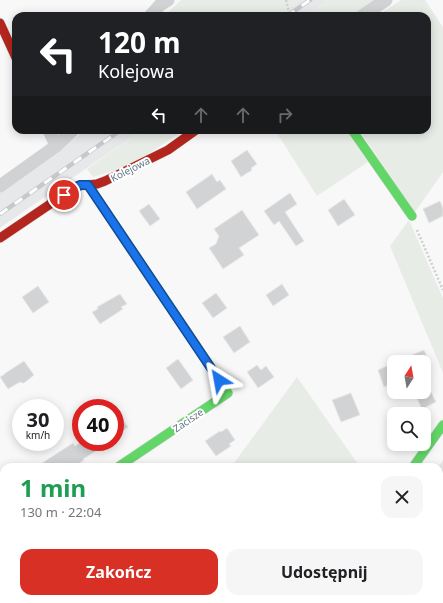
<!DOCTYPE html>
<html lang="pl">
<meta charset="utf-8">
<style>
body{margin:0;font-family:"Noto Sans",sans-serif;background:#f6f6f6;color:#202124;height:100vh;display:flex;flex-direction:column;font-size:15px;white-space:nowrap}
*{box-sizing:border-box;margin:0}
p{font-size:13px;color:#757577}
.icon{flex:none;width:22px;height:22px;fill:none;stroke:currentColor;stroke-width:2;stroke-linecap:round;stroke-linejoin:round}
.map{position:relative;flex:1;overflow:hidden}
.drawer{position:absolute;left:0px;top:463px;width:443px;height:140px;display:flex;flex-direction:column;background:#fff;border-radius:12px 12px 0 0;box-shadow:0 2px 10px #0003}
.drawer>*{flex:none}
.banner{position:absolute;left:12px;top:12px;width:419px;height:122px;border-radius:12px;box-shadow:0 2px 10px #0003;background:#202124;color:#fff;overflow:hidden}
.needle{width:26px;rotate:11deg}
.buttons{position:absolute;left:387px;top:355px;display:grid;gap:8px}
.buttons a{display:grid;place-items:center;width:44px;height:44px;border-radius:8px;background:#fff;box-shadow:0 2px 10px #0003;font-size:20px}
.speed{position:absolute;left:12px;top:399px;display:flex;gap:8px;font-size:20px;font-weight:700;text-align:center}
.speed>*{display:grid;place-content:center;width:52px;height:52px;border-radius:50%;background:#fff;box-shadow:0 2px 10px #0003;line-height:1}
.speed small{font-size:10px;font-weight:400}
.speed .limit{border:6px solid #d22;background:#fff;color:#111}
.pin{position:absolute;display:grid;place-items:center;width:34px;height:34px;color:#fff;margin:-17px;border:2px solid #fff;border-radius:50%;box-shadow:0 1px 4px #0007}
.me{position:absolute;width:44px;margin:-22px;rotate:326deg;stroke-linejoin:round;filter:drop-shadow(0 0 3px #0008)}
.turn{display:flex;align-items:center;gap:14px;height:84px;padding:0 20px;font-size:18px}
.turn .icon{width:52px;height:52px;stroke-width:2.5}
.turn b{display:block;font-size:28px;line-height:34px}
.lanes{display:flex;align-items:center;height:38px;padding:0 20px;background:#0003;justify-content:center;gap:20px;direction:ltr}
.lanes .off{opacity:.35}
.round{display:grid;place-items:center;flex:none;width:42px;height:42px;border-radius:12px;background:#f6f6f6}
.head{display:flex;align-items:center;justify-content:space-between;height:68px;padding:0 20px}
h1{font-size:24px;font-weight:700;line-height:30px;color:#1e9e55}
.action{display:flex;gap:8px;margin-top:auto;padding:8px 20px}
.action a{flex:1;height:46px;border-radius:12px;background:#d93025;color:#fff;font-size:16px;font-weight:700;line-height:46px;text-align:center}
.action a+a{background:#f6f6f6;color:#202124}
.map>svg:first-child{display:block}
.built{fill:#e7e8e9}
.green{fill:#e8ece6}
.building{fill:#d2d3d4;stroke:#e8e8e8}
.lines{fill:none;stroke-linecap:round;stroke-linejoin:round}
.fast-casing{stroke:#d5d6d7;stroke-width:10}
.jam-casing{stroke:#d5d6d7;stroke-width:10}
.path{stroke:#cecfd0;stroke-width:2.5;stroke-dasharray:2 2;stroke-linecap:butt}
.street{stroke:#d1d2d3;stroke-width:13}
.fast{stroke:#63d668;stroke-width:9}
.jam{stroke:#b3261e;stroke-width:9}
.rail-casing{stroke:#c7c8ca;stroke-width:4.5}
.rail{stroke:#fff;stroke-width:3;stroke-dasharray:9;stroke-linecap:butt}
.route-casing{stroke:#114b97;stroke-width:10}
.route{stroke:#1a73e8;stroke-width:7}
.labels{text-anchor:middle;stroke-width:4;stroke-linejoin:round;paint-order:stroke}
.street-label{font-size:10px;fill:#627584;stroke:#fff}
</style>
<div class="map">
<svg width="443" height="603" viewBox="0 0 443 603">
<rect width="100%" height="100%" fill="#f8f8f8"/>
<!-- built -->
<g class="built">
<polygon points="300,0 328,0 305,16 277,16"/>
<polygon points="86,130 142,130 0,228 0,192"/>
</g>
<!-- green -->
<g class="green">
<polygon points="181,0 300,0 277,16 164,16"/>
<polygon points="328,0 376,0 352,16 305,16"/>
<polygon points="401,0 425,0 443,27 443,172 415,212 359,130 427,130 427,16 377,16"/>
<polygon points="142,130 184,130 132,165 93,177 87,169"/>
<polygon points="275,130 346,130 368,162 317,196"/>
<polygon points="409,220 443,298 443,373 390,246"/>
<polygon points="297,377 360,467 231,467"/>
<polygon points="443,460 443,550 439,541 438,467"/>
<polygon points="0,479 4,485 4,536 0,539"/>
<polygon points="443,582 443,603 413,603 411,599 439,599 439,584"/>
<polygon points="267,599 302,599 299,603 270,603"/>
</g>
<!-- building -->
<g class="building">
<polygon points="247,150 257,164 251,168 252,170 241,177 231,161"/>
<polygon points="212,174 217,182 220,180 226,189 197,209 186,192"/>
<polygon points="290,193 297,204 285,212 304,241 296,246 279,221 274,225 264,211"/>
<polygon points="344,199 355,215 338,226 328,210"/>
<polygon points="440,201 443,208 443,216 429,223 423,209"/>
<polygon points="149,204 160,219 150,226 139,211"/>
<polygon points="242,210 259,235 239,248 244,255 223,269 209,248 216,244 219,236 214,229"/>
<polygon points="282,284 289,295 273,306 266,295"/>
<polygon points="38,286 49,302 33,313 22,297"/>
<polygon points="216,293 227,308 213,318 202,303"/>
<polygon points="120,294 127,304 121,307 123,309 100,324 92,312 98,309 97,307"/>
<polygon points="240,326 250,342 234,353 223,337"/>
<polygon points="424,350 428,359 421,362 395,362"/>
<polygon points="178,359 193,380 181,389 166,368"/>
<polygon points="24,361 34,375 24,383 22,383 20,382 8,389 0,377 5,374 4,374"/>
<polygon points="394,363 394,383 384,387 378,370"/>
<polygon points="257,365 261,370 266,366 274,377 258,388 247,372"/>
<polygon points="414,392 431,392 436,402 422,409"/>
<polygon points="351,393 360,415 341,422 332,400"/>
<polygon points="115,409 128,427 115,436"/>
<polygon points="227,428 235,440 229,444 231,446 216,456 205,441 220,431 221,432"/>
<polygon points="82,442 110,442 83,459 84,460 74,467 36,467 73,443 75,446"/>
</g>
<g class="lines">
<defs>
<g id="fast">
<polyline points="352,130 412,216"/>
<polyline points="88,185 228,393 118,467"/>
<polyline points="413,467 443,425"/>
<polyline points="317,603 320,599"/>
</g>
<g id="jam">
<polyline points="0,23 16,58"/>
<polyline points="0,238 77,186 97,184 105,181 168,150 196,130"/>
</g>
</defs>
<!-- fast casing -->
<use href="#fast" class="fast-casing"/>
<!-- jam casing -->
<use href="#jam" class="jam-casing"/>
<!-- path -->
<g class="path">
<polyline points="286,0 290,16"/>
<polyline points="417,230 443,290"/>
</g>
<!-- street -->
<g class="street">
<polyline points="150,16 160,5 168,0"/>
<polyline points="362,16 386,0"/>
<polyline points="49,130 56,146"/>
<polyline points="0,186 56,146 73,130"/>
<polyline points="0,546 4,544"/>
</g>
<!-- fast -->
<use href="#fast" class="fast"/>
<!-- jam -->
<use href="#jam" class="jam"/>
<defs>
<g id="rail">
<polyline points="287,16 310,0"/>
<polyline points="0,214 121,130"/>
</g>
</defs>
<!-- rail casing -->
<use href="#rail" class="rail-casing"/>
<!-- rail -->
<use href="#rail" class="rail"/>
</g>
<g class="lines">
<defs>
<polyline id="route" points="64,195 80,185 88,185 219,380"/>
</defs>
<!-- route casing -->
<use href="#route" class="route-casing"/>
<!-- route -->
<use href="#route" class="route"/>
</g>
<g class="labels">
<!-- street labels -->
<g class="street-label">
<text transform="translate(130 169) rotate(-27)" y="4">Kolejowa</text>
<text transform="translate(188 420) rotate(-34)" y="4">Zacisze</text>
</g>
</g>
</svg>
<div class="buttons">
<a><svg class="needle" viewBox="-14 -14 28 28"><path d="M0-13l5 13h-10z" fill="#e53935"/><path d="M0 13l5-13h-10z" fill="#757577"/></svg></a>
<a><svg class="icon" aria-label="search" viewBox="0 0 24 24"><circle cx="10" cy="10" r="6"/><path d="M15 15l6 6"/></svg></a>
</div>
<div class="speed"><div>30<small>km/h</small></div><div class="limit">40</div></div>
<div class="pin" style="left:64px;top:195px;background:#d93025"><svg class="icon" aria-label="arrive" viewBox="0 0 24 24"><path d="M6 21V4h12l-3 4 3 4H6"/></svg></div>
<svg class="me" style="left:219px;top:380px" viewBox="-20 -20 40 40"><path d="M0-17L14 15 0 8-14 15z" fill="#1a73e8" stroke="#fff" stroke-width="4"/></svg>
<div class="banner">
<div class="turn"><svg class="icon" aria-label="left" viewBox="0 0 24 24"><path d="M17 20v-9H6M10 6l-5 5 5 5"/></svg><div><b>120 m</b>Kolejowa</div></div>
<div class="lanes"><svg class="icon" aria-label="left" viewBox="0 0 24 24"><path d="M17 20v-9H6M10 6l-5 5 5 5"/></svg><svg class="icon off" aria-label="ahead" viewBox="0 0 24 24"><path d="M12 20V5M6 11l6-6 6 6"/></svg><svg class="icon off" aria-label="ahead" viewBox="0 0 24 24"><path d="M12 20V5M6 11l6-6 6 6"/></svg><svg class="icon off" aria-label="right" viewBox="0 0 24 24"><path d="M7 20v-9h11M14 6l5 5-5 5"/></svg></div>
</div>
<section class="drawer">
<div class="head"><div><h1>1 min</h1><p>130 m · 22:04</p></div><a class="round"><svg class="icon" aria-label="close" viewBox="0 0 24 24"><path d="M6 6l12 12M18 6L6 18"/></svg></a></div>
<div class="action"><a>Zakończ</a><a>Udostępnij</a></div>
</section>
</div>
